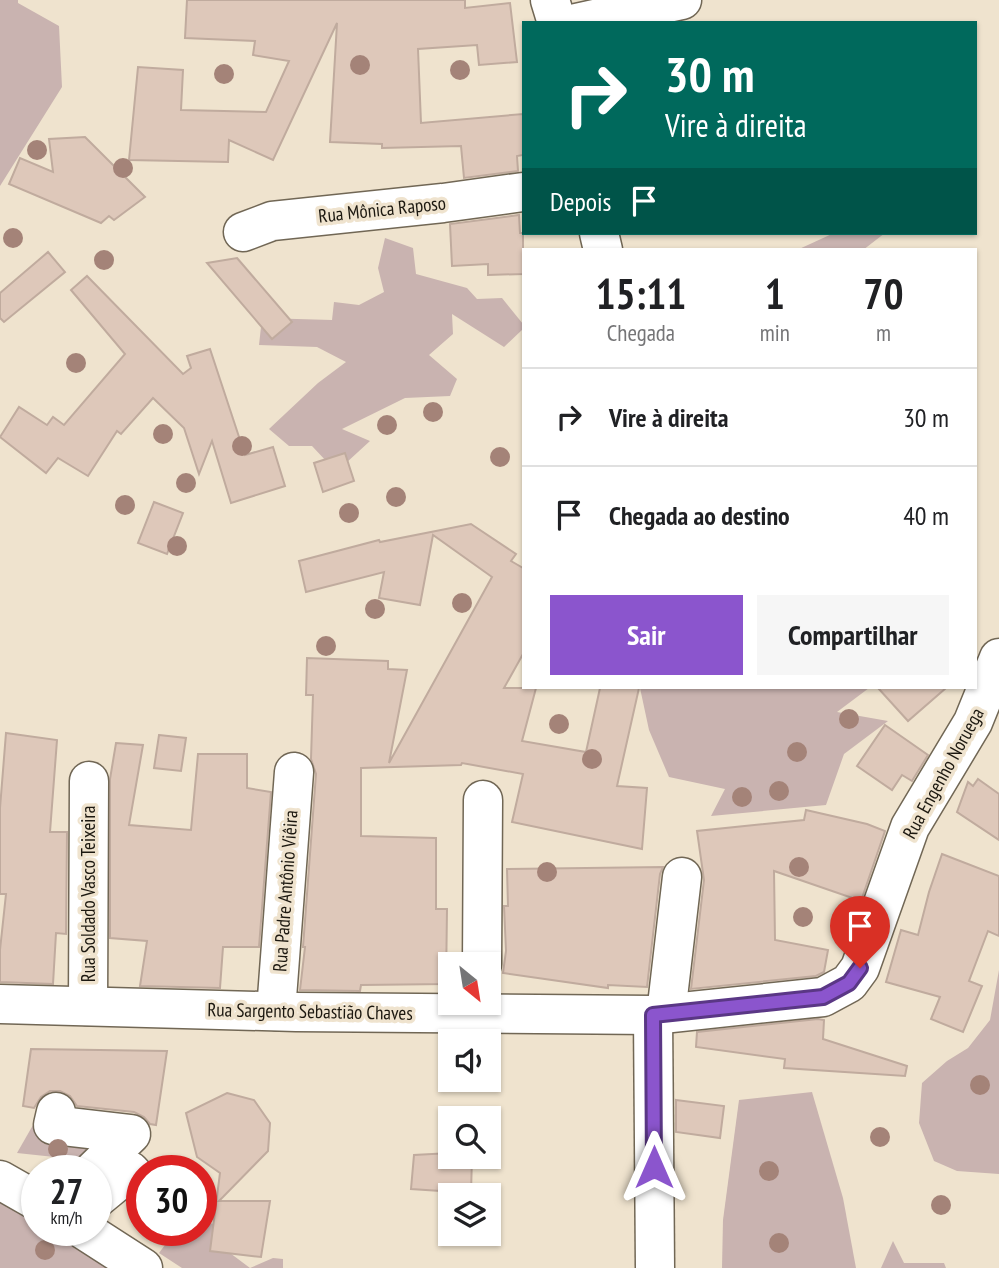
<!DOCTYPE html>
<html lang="pt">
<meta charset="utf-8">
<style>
body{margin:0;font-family:"PT Sans Narrow",sans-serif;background:#f6f6f6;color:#202124;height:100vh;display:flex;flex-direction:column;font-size:26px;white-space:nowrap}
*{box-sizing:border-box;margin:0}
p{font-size:23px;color:#757577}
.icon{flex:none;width:38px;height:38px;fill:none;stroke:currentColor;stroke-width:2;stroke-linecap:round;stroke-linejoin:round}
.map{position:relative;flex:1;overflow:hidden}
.details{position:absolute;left:522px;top:248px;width:455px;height:441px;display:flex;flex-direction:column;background:#fff;border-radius:0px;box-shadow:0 2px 5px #0004}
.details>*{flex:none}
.guide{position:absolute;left:522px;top:21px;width:455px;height:214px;border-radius:0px;box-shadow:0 2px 5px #0004;background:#00695c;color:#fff;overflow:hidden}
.needle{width:46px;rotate:150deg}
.controls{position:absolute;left:438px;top:952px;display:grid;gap:14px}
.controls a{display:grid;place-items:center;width:63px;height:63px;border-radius:0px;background:#fff;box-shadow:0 2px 5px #0004;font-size:35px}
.speed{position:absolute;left:21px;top:1155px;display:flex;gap:14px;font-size:35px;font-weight:700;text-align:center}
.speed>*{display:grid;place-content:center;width:91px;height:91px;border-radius:50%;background:#fff;box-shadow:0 2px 5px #0004;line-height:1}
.speed small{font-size:18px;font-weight:400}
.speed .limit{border:10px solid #d22;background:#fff;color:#111}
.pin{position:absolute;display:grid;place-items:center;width:60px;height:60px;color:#fff;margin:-72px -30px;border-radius:50% 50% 50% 0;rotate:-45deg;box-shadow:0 0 7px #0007}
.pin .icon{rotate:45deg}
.me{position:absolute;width:77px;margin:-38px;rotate:0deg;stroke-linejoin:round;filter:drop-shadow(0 0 5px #0008)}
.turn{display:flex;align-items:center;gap:24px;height:147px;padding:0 28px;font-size:32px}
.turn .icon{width:91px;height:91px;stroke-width:2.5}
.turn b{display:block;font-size:49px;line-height:60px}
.then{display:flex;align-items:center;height:66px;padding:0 28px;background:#0003;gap:14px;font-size:26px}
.eta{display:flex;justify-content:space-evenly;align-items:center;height:119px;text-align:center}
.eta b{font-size:42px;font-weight:800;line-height:49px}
.button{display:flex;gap:14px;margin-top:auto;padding:14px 28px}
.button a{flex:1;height:80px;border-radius:0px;background:#8b55cd;color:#fff;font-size:28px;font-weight:800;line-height:80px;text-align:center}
.button a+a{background:#f6f6f6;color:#202124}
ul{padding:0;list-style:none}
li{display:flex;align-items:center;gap:21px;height:98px;padding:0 28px;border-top:2px solid #e0e0e0}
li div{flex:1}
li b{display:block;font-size:26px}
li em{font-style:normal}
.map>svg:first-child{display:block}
.green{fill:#c9b3b0}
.building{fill:#dec8ba;stroke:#c0ab9e;stroke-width:2}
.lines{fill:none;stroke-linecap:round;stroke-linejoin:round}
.minor-casing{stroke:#716755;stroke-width:41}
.major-casing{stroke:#716755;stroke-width:41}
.minor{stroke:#fff;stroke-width:38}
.major{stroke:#fff;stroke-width:38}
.tree{fill:#a48378}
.route-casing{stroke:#5a3785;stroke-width:18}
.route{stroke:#8b55cd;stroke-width:12}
.labels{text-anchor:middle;stroke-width:7;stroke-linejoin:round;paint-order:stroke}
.street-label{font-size:19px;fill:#1c1810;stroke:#efe3ce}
</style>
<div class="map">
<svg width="999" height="1268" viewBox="0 0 999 1268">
<rect width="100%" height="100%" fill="#efe3ce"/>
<!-- green -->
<g class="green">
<polygon points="0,0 18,0 18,3 59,26 62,87 0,186"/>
<polygon points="834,233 885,233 863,250 797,250"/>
<polygon points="385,238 413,248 416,274 467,288 477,299 502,298 523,324 523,329 504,347 452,314 453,334 429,355 457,379 450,396 405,398 342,429 370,441 346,463 328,463 312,446 289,446 269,429 318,383 346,362 317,347 259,345 262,318 332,320 334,302 359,305 384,292 378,268"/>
<polygon points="640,688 869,688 837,712 888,721 844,754 826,805 711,816 725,789 669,777 649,730"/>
<polygon points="999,970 999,1174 957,1171 934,1161 919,1123 922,1083 947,1061 968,1048 990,1020"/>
<polygon points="812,1092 843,1198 856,1268 722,1268 723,1220 739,1100"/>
<polygon points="33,1125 116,1140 92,1161 17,1153"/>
<polygon points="0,1187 13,1196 11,1209 21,1214 26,1208 37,1214 37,1230 60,1230 112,1268 0,1268"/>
<polygon points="201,1221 214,1224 211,1251 230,1253 250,1268 273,1258 283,1259 283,1268 182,1268 159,1253 176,1230 201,1230"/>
<polygon points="893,1241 904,1263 944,1263 946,1268 881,1268"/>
</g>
<!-- building -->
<g class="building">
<polygon points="187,0 465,0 465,8 510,3 517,62 479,65 477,45 418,49 421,123 523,114 523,155 517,156 518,171 464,178 461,146 382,148 382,144 330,142 337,23 273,160 229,140 228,162 129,160 138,67 183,70 181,110 266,112 289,61 253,55 255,41 185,38"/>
<polygon points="85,137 145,197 114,220 109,216 101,223 9,184 20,158 53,172 49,139"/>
<polygon points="519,215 520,233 523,233 523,274 488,275 488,264 452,266 450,224"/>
<polygon points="48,252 65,272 4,322 0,318 0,293"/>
<polygon points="237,258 292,322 272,339 207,263"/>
<polygon points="87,276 183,374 191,368 187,356 210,349 245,455 273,447 285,486 231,503 212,441 199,474 184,428 153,398 121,434 117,431 88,476 58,458 46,473 0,437 19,407 47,425 53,417 64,425 125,354 71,290"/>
<polygon points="345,453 354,481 323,492 314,463"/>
<polygon points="154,502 183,513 167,554 138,543"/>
<polygon points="471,524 516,554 511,561 523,568 523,654 504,688 536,688 522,741 586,752 600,688 639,688 617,786 647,788 642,849 512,822 523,774 462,763 461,765 361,768 361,836 436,838 436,909 447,909 446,984 361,985 360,991 300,990 305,947 303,947 316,774 311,759 313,695 306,695 307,658 388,661 388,669 407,670 389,763 492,577 433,535 420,605 379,598 384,572 306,592 299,561 379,540 380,542"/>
<polygon points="878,688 946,688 908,721"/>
<polygon points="885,725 928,755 912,781 902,775 892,790 857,766"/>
<polygon points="6,733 57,740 50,832 67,832 66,934 56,933 53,984 0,982 0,950 6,894 0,894 0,808"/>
<polygon points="159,735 186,738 181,771 154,768"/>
<polygon points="116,743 143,745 129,825 191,830 198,754 247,754 247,788 271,792 259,947 223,947 220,988 140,986 147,941 110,938 110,779"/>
<polygon points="978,779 999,794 999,840 957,812 968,782 973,786"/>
<polygon points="806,810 867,824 885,831 861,901 774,871 775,940 828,950 824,972 816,976 691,989 704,880 697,831 804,820"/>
<polygon points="942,854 999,876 999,936 988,931 969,981 982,986 963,1032 931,1019 940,997 886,982 901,930 918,935 929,892"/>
<polygon points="663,867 660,874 647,987 608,985 608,988 503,973 506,951 504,906 508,906 507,869"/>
<polygon points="818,1019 824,1020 823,1039 907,1066 905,1076 784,1068 785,1059 696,1047 697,1032"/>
<polygon points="31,1049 167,1051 156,1125 150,1124 144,1117 134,1112 77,1106 70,1096 60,1091 50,1091 41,1097 34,1108 23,1106"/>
<polygon points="227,1093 254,1100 270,1123 268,1151 219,1201 270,1201 261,1257 210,1251 220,1173 197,1157 186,1113"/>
<polygon points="676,1100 724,1106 720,1138 676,1132"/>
<polygon points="450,1153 450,1157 472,1157 471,1193 411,1189 414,1155"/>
</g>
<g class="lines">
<defs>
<g id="minor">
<polyline points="550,0 557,23"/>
<polyline points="576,23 682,0"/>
<polyline points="243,232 272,221 443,203 523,192"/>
<polyline points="599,233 603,250"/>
<polyline points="482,964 483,800"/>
<polyline points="0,1004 296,1012 653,1015 823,997 849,983 860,968 910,827 973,722 999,658"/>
<polyline points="88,1006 89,781"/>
<polyline points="276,1011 294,772"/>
<polyline points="666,1014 682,877"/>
<polyline points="653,1015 655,1268"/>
<polyline points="56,1112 53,1125 131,1134 93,1171"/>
<polyline points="96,1199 130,1171 142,1184"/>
</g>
<g id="major">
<polyline points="0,1180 37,1201"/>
<polyline points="84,1230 143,1268"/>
</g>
</defs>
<!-- minor casing -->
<use href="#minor" class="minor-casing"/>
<!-- major casing -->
<use href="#major" class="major-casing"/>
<!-- minor -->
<use href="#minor" class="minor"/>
<!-- major -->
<use href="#major" class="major"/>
</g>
<!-- trees -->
<g class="tree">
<circle cx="360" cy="65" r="10"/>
<circle cx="460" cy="70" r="10"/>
<circle cx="224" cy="74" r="10"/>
<circle cx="37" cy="150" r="10"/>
<circle cx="123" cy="168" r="10"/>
<circle cx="13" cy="238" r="10"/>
<circle cx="104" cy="260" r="10"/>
<circle cx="76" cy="363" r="10"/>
<circle cx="433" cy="412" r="10"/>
<circle cx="387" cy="425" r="10"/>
<circle cx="163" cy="434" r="10"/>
<circle cx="242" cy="446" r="10"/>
<circle cx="500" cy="457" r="10"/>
<circle cx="186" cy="483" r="10"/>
<circle cx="396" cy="497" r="10"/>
<circle cx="125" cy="505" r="10"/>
<circle cx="349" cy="513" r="10"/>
<circle cx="177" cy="546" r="10"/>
<circle cx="462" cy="603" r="10"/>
<circle cx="375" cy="609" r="10"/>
<circle cx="326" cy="646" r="10"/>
<circle cx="849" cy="719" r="10"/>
<circle cx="559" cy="724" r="10"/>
<circle cx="797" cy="752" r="10"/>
<circle cx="592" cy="759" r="10"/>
<circle cx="779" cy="791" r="10"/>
<circle cx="742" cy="797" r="10"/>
<circle cx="799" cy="867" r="10"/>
<circle cx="547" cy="872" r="10"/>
<circle cx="803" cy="917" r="10"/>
<circle cx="980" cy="1085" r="10"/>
<circle cx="880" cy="1137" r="10"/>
<circle cx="58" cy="1149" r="10"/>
<circle cx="769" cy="1171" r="10"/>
<circle cx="941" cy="1205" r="10"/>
<circle cx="779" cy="1243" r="10"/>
<circle cx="45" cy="1250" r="10"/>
</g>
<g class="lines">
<defs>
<polyline id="route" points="654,1167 653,1015 823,997 849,983 860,968"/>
</defs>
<!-- route casing -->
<use href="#route" class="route-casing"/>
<!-- route -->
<use href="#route" class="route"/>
</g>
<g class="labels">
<!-- street labels -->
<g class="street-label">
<text transform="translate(382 209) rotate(-6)" y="7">Rua Mônica Raposo</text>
<text transform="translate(943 773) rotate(-61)" y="7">Rua Engenho Noruega</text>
<text transform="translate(285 891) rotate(-86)" y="7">Rua Padre Antônio Viêira</text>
<text transform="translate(88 894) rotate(-90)" y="7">Rua Soldado Vasco Teixeira</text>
<text transform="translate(310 1011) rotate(1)" y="7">Rua Sargento Sebastião Chaves</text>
</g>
</g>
</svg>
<div class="controls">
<a><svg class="needle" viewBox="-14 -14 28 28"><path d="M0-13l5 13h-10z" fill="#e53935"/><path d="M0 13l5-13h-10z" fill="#757577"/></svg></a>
<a><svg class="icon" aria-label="sound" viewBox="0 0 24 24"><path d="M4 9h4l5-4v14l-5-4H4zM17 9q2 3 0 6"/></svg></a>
<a><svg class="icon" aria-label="search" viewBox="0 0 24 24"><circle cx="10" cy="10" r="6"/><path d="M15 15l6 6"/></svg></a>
<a><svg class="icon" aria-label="layers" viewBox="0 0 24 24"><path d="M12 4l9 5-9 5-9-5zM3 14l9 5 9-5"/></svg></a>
</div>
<div class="speed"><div>27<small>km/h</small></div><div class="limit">30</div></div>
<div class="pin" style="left:860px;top:968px;background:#d93025"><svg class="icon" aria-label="arrive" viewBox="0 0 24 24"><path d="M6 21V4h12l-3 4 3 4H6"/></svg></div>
<svg class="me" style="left:654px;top:1167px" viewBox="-20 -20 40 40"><path d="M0-17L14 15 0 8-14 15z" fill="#8b55cd" stroke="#fff" stroke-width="4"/></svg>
<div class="guide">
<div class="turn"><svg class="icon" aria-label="right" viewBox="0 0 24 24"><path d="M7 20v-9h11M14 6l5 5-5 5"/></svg><div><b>30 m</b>Vire à direita</div></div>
<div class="then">Depois<svg class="icon" aria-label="arrive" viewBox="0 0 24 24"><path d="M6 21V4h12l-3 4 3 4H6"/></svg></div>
</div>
<section class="details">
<div class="eta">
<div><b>15:11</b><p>Chegada</p></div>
<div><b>1</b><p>min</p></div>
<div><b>70</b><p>m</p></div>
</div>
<ul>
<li><svg class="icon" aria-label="right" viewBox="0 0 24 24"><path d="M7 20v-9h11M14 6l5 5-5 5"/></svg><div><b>Vire à direita</b></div><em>30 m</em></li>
<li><svg class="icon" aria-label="arrive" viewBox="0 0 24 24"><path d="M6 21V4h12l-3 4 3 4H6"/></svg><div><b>Chegada ao destino</b></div><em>40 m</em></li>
</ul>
<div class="button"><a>Sair</a><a>Compartilhar</a></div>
</section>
</div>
